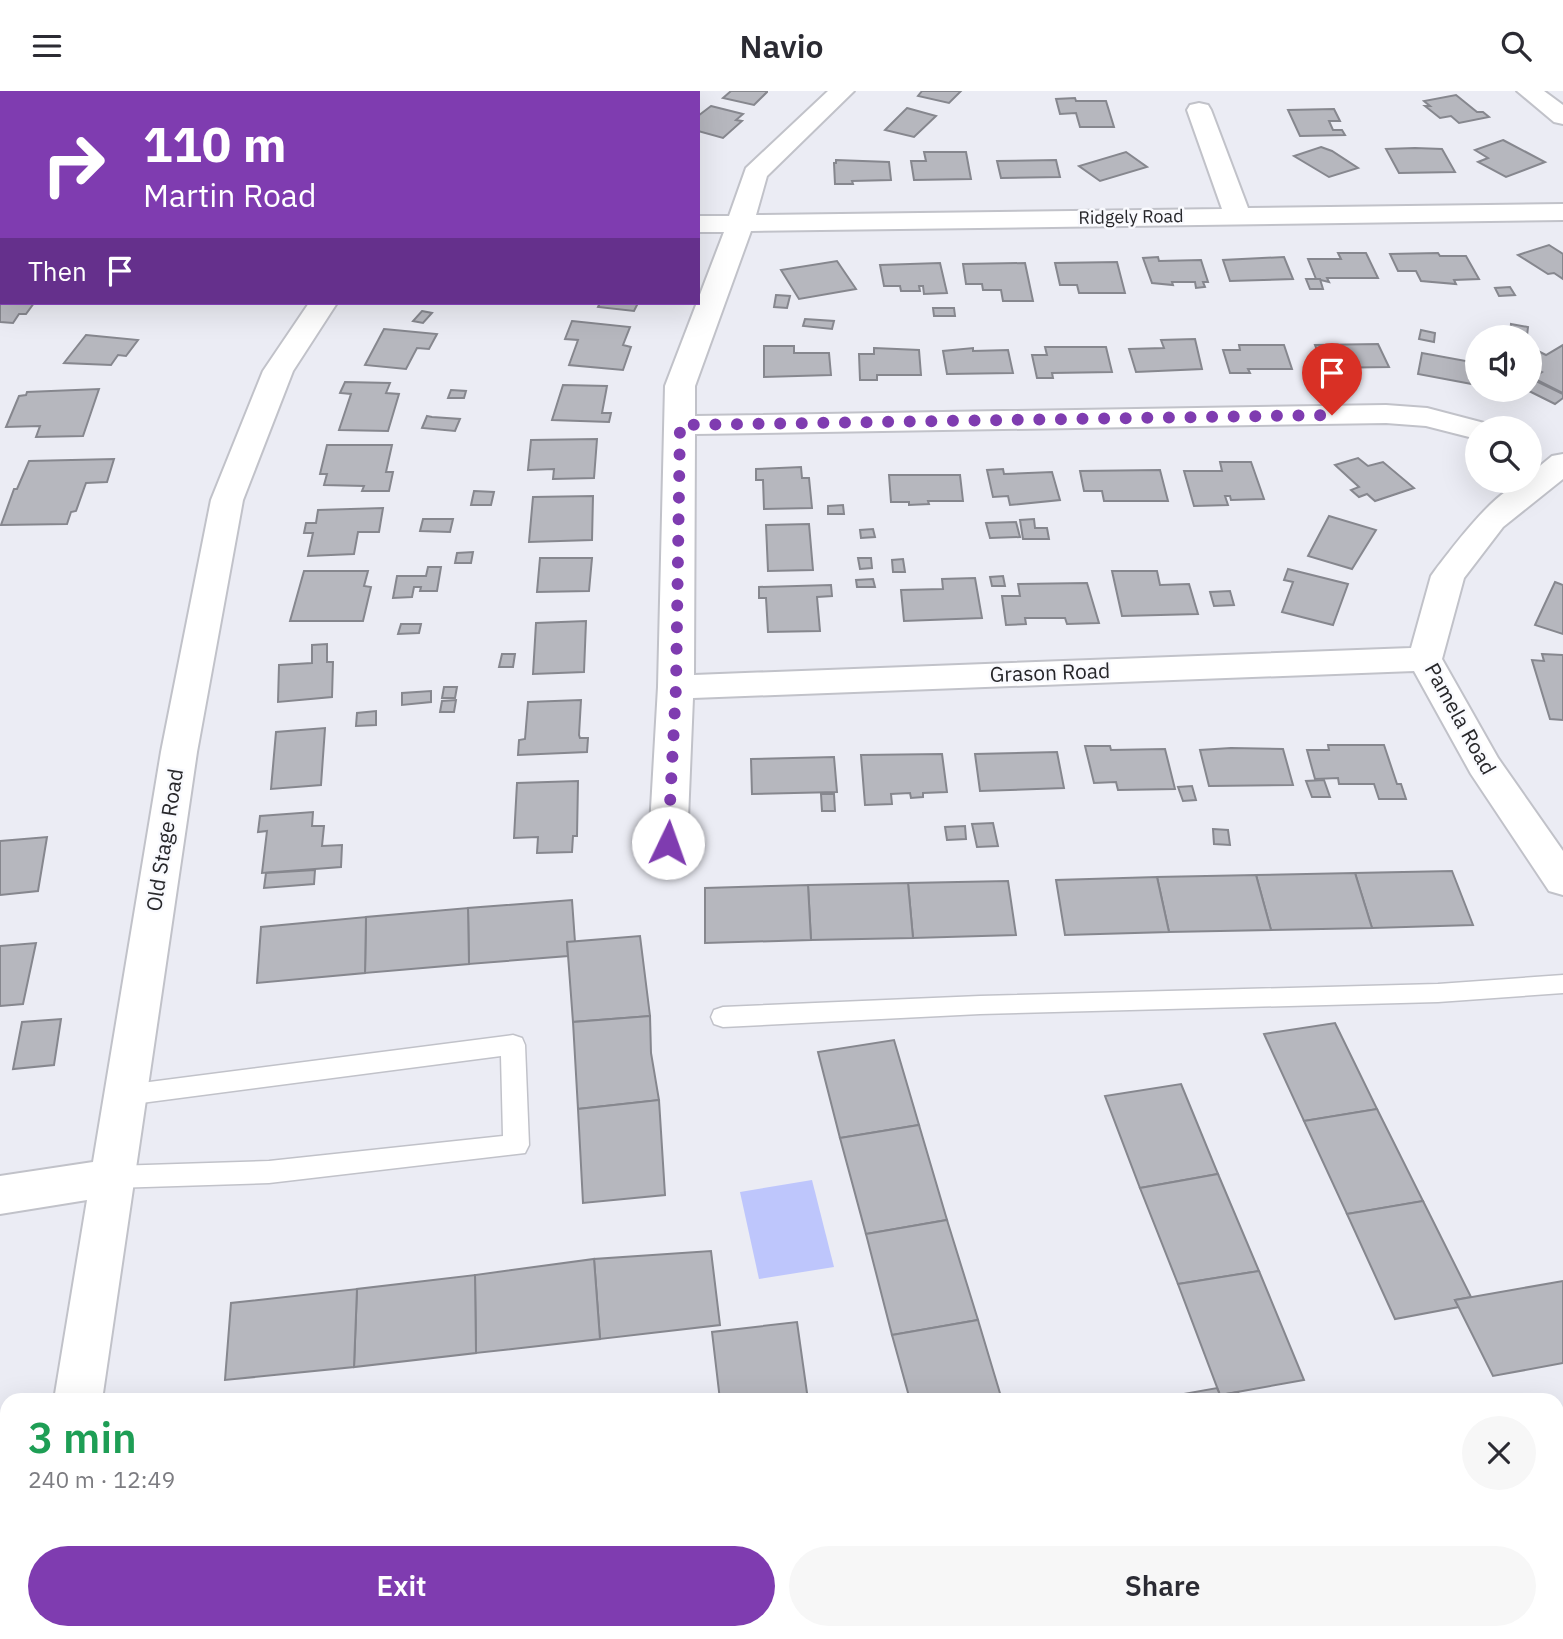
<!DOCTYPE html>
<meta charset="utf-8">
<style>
body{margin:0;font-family:"IBM Plex Sans",sans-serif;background:#f7f7f7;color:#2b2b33;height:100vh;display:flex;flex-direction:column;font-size:26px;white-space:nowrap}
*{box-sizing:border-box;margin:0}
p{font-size:23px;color:#7c7c81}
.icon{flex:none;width:38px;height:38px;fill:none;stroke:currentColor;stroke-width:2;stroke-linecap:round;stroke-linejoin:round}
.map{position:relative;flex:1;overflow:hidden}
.details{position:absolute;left:0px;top:1302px;width:1564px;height:247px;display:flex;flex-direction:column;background:#fff;border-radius:21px 21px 0 0;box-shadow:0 7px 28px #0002}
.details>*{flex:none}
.hud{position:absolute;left:0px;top:0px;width:700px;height:214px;box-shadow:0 7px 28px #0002;background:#7f3cb0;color:#fff;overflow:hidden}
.buttons{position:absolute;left:1465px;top:234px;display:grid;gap:14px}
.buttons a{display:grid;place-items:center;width:77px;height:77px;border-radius:50%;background:#fff;box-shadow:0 7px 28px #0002;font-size:35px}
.pin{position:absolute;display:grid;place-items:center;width:60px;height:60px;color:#fff;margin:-72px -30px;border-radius:50% 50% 50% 0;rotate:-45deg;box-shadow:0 0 7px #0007}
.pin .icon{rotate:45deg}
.me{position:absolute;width:77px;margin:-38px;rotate:3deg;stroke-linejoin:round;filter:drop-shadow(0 0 5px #0008)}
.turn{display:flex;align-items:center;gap:24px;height:147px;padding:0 28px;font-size:32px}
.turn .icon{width:91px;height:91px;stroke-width:2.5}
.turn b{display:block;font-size:49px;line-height:60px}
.then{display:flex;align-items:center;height:66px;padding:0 28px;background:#0003;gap:14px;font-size:26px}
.round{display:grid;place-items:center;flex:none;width:74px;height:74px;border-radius:37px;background:#f7f7f7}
.headline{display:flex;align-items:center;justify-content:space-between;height:119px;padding:0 28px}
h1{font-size:42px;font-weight:600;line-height:52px;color:#1e9e55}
.cta{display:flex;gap:14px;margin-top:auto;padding:14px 28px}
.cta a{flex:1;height:80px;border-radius:42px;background:#7f3cb0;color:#fff;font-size:28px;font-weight:600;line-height:80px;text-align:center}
.cta a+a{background:#f7f7f7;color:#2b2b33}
header{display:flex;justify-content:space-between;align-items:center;height:91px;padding:0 28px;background:#fff;font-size:32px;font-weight:600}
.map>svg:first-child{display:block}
.green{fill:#bec6fc}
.building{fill:#b6b7be;stroke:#86878e;stroke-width:2}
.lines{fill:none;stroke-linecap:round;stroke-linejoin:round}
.service-casing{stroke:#c1c2c9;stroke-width:3}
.minor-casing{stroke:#c1c2c9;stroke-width:4}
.service{fill:#fff;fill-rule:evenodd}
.minor{fill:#fff;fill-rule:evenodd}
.route{stroke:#7f3cb0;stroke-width:12;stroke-dasharray:0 21.6}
.labels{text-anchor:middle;stroke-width:5;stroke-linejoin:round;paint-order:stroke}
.far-street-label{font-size:18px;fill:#27272a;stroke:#f9fafe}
.street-label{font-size:21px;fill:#27272a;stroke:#f9fafe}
</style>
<header><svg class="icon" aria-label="menu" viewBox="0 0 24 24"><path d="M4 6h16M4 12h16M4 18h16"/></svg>Navio<svg class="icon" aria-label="search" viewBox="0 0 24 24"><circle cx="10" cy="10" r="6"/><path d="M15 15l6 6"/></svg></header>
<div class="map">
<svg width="1563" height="1548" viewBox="0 0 1563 1548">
<rect width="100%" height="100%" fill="#ebecf4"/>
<!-- green -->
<polygon class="green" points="812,1089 834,1176 759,1188 740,1101"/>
<!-- building -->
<g class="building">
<polygon points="347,0 414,0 344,2"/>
<polygon points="731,0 767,0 767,1 754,14 723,7"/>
<polygon points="922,0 961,0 949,12 918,5"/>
<polygon points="1456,4 1477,21 1483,21 1489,26 1459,32 1451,25 1440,27 1425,15 1430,15 1424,10"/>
<polygon points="1075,7 1076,10 1106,10 1114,36 1080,36 1076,22 1060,23 1056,8"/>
<polygon points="711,15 743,23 736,29 742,30 723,47 698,40 698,25"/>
<polygon points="907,17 936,25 914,46 885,39"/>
<polygon points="1334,18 1340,30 1329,30 1333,39 1342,39 1345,44 1300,45 1288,19"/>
<polygon points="1503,49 1545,71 1506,86 1478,71 1488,67 1475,59"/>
<polygon points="1321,56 1332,60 1358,77 1329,86 1294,65"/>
<polygon points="1415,57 1442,58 1455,81 1399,82 1386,58"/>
<polygon points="924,61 966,61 971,88 914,89 911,70 926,70"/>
<polygon points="1126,61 1147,76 1100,90 1079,75"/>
<polygon points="836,69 889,71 891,89 852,90 853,93 835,93 834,72 836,72"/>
<polygon points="1056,69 1060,86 1001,87 997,70"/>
<polygon points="1549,154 1563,163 1563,188 1554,182 1548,183 1518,164"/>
<polygon points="1338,162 1366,162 1378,187 1327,187 1329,191 1316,188 1308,168 1341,168"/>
<polygon points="1438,162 1440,165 1466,165 1479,188 1454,189 1456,193 1421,190 1416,180 1398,180 1390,163"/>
<polygon points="1158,166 1159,170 1201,169 1208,191 1203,191 1205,196 1196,197 1195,191 1172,191 1173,194 1152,192 1143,167"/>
<polygon points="1284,166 1293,188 1230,190 1223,169"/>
<polygon points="837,170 856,198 799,208 781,179"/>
<polygon points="1117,171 1125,202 1079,202 1077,194 1060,194 1055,172"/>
<polygon points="940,172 947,202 924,203 923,195 919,195 920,200 901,200 900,195 884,195 880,174"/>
<polygon points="1025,172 1033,210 1003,210 1001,199 983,199 982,193 966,193 963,173"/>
<polygon points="0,179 2,212 34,212 26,223 19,223 13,232 0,231"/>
<polygon points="1306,188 1320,188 1323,198 1310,198"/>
<polygon points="1510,196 1515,204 1499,205 1495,197"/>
<polygon points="776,204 790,205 787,217 774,216"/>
<polygon points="600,212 638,212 634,220 598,216"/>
<polygon points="933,217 954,217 955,225 934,225"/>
<polygon points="422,220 432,222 423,232 413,230"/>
<polygon points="805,228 834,230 832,238 803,235"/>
<polygon points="572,230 630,236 623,254 631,256 623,279 569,274 578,249 565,248"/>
<polygon points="1511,233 1528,236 1527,245 1510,243"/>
<polygon points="384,238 437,243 429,258 417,257 406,278 365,274"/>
<polygon points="1421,239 1435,242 1434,251 1419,248"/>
<polygon points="86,244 138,249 126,265 118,264 111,274 64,272"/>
<polygon points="1195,248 1202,278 1136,281 1129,258 1164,257 1161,249"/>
<polygon points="1378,253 1389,276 1324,277 1315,254"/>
<polygon points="1239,254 1284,254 1292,278 1248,278 1250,282 1230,282 1223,259 1240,259"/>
<polygon points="1563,254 1563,302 1533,287 1542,281 1530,275 1530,261 1534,258 1546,264"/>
<polygon points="764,255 794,255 794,262 829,262 831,284 764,286"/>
<polygon points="1045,256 1106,256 1112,281 1052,282 1053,287 1037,287 1032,264 1047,264"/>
<polygon points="874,257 919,259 921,284 877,284 877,289 860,289 859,263 874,263"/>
<polygon points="973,257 973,260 1008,259 1013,282 947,283 943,260"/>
<polygon points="1422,262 1477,272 1477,294 1418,283"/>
<polygon points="1534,289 1563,303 1563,307 1555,313 1527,299 1530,299 1530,292"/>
<polygon points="345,291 390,292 386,302 399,303 388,340 339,339 351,303 340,302"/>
<polygon points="563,294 607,295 602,322 611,322 609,331 552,329"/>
<polygon points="99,298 83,345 36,346 40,335 6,336 19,305 26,304 27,301"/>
<polygon points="451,299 466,300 464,307 448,307"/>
<polygon points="427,325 432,326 460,328 455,340 422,337"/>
<polygon points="597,348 594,387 553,388 554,378 528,379 531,349"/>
<polygon points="327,354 392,354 386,381 393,381 389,400 362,400 364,395 324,394 327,383 320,383"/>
<polygon points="1358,367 1368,375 1383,371 1414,397 1375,410 1367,403 1359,406 1351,399 1359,396 1335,374"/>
<polygon points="114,368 107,391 86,392 76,420 71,421 67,433 1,434 14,398 17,398 29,370"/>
<polygon points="1220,371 1251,371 1264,408 1231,409 1230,405 1225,405 1228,414 1194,415 1184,380 1222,380"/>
<polygon points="801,376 802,387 809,387 812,417 764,418 763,389 756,389 756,378"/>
<polygon points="1003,378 1004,383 1052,381 1060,409 1010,414 1008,405 993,406 987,379"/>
<polygon points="1160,379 1168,410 1104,410 1102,400 1084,400 1080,380"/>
<polygon points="889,384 960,384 963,410 928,410 929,413 909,414 909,411 891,411"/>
<polygon points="474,400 494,401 491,414 471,414"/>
<polygon points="593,405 592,449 529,451 533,406"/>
<polygon points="843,414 844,423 828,423 828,415"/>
<polygon points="383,417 379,441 358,441 354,463 308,465 313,442 304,442 306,432 316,432 318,419"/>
<polygon points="1329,425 1376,439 1352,478 1308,465"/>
<polygon points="423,428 453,428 450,441 420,440"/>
<polygon points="1034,428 1035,437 1047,437 1049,448 1023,448 1020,429"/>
<polygon points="1016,431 1020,446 990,447 986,432"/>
<polygon points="809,433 813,479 768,480 766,434"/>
<polygon points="873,438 875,446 861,447 860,439"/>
<polygon points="473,461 471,472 455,472 457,462"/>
<polygon points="540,467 592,467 589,500 537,501"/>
<polygon points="858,467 871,467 872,477 860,478"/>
<polygon points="903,468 905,481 893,481 892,469"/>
<polygon points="428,476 441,476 437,500 420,500 421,496 414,496 412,506 393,507 397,485 426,485"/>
<polygon points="1288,478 1348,493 1333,534 1282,521 1293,491 1284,489"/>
<polygon points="304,480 368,480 364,495 371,496 363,530 290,530"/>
<polygon points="1112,480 1157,480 1160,494 1189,493 1198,523 1122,525"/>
<polygon points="1003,485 1005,495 992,495 990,486"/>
<polygon points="975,487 982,527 904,530 901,499 943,498 942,488"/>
<polygon points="873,488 875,496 857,496 856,489"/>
<polygon points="1555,491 1563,494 1563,543 1535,534"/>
<polygon points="1087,492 1099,532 1067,533 1065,527 1025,527 1026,533 1006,534 1002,505 1020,505 1018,493"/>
<polygon points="831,494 832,505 817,506 820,540 768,541 766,507 759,507 759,496"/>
<polygon points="1230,500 1234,514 1214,515 1210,501"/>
<polygon points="586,530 584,581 533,583 536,532"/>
<polygon points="401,533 421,533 419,542 398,543"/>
<polygon points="327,553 327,571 333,571 332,606 278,611 279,574 312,572 312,554"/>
<polygon points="502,563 515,563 513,576 499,576"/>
<polygon points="1542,563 1563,564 1563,629 1550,628 1532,569 1544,570"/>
<polygon points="444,596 457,596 455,607 442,607"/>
<polygon points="431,600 431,611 402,614 402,602"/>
<polygon points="456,609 454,621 440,621 442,610"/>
<polygon points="581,609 579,644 580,647 588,647 587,661 518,664 519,649 525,648 528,611"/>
<polygon points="376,620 376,634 356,635 357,622"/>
<polygon points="325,637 321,694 271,698 276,641"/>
<polygon points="1328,654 1384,654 1397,693 1401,693 1406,708 1379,708 1374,693 1339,693 1338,687 1315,688 1307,659 1329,659"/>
<polygon points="1085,655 1110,655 1111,659 1165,658 1175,698 1118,699 1116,691 1094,692"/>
<polygon points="1231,657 1283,658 1293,694 1209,695 1200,659"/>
<polygon points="1057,661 1064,697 980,700 975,663"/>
<polygon points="942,663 947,701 923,702 923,706 911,707 910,702 891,703 892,713 865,714 861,664"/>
<polygon points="834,666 837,701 752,703 751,668"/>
<polygon points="1324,689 1330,706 1312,706 1306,690"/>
<polygon points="578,690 577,745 573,745 572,761 537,762 538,746 514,747 517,692"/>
<polygon points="1192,695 1196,709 1183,710 1178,696"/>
<polygon points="821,703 834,703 835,720 822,720"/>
<polygon points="313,721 312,735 324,735 322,755 342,754 341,776 262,782 267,740 258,741 260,725"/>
<polygon points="993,732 998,755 977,756 972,733"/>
<polygon points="965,735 966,748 947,749 945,736"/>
<polygon points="1213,738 1228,739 1230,754 1214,753"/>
<polygon points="47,746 38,800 0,804 0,750"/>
<polygon points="315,779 314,793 264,797 266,782"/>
<polygon points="1452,780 1473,834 1372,837 1355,782"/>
<polygon points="1355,782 1372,837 1271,839 1256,784"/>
<polygon points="1256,784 1271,839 1169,841 1157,786"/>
<polygon points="1157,786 1169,841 1065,844 1056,789"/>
<polygon points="1008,790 1016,844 913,847 908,792"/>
<polygon points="908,792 913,847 811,849 808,794"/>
<polygon points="808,794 811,849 705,852 705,797"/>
<polygon points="572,809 575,851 567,851 568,865 469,873 468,817"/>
<polygon points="468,817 469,873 365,882 366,826"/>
<polygon points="366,826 365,882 257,892 261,836"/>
<polygon points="640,845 650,925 573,931 567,851"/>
<polygon points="36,852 23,913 0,915 0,855"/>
<polygon points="650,925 651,962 659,1009 578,1018 573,931"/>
<polygon points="61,928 54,974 13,978 22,931"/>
<polygon points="1335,932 1377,1018 1304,1030 1264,943"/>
<polygon points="894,949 919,1034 840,1047 818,961"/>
<polygon points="1181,993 1218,1083 1140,1097 1105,1005"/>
<polygon points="659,1009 665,1104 583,1112 578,1018"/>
<polygon points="1377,1018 1423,1110 1347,1123 1304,1030"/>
<polygon points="919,1034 947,1129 866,1143 840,1047"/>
<polygon points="1218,1083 1259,1180 1178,1193 1140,1097"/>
<polygon points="1423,1110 1471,1206 1455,1209 1459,1216 1395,1228 1347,1123"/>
<polygon points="947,1129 978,1229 892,1244 866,1143"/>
<polygon points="711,1160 720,1234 600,1248 594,1168"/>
<polygon points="594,1168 600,1248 476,1262 475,1184"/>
<polygon points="1259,1180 1304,1289 1220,1304 1178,1193"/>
<polygon points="475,1184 476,1262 354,1276 357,1198"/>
<polygon points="1563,1190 1563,1272 1493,1285 1455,1209"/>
<polygon points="357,1198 354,1276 225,1289 231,1212"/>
<polygon points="978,1229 1002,1309 910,1309 892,1244"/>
<polygon points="797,1231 808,1309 720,1309 712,1241"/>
<polygon points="1217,1297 1220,1304 1238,1301 1241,1309 1150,1309"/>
<polygon points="1563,1456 1563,1548 1088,1548 1120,1542 1558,1542 1558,1457"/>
<rect x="348" y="1542" width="135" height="6"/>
<polygon points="348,1542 348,1548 208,1548 243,1542"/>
<polygon points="483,1542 618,1542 619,1548 483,1548"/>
<polygon points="618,1542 757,1542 758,1548 619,1548"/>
</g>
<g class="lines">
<defs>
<g id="service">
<polygon points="1563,884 1563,902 1438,911 980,923 723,936 714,933 711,926 714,919 723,916 980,905 1438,893"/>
<polygon points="513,944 522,947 525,954 529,1054 525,1062 269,1092 114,1097 105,1094 101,1086 105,1078 114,1075 269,1070 503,1045 501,965 126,1014 117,1011 113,1004 117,997 126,994"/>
</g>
<g id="minor">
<polygon points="498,0 523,0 497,2"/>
<path d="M828,0h26l-87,85 -11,39 466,-6 -35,-99 3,-5 9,-2 9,2 3,5 37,98 315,-4v16l-812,11 -56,155v30l691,-11 41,3 61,16 3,5h-14v10l-51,-13 -40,-3 -691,11 -1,241 717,-27 20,-72 5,-7c18,-23 65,-88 94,-88v-7l22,-18 11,-2v25l-60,48 -39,51 -22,81 56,99 65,93v44l-14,-4 -78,-117 -57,-103 -721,27 -6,145 -6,10 -13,4 -13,-4 -6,-10 9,-156 7,-301 59,-154h-26v-16h31l17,-48z"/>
<polygon points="1517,0 1544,0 1563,14 1563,33 1554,31"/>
<polygon points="309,212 337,212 293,280 243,409 197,661 102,1309 54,1309 87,1109 0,1123 0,1085 93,1071 161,661 211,409 263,280"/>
<polygon points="14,1542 66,1542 65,1548 13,1548"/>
</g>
</defs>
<!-- service casing -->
<use href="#service" class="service-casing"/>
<!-- minor casing -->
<use href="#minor" class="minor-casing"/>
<!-- service -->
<use href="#service" class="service"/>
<!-- minor -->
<use href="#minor" class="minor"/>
</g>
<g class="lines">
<!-- route -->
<polyline class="route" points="668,752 676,596 680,334 1332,324"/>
</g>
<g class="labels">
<!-- far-street labels -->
<g class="far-street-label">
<text transform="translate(1131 126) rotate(-1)" y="6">Ridgely Road</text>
</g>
<!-- street labels -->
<g class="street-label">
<text transform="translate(1050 582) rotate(-2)" y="7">Grason Road</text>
<text transform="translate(1460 628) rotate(61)" y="7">Pamela Road</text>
<text transform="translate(165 749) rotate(-81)" y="7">Old Stage Road</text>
</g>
</g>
</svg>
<div class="buttons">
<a><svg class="icon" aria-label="sound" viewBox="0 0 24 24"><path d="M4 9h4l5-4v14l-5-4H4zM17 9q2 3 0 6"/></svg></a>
<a><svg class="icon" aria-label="search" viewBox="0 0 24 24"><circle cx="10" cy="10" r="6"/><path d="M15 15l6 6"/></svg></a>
</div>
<div class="pin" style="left:1332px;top:324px;background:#d93025"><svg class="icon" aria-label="arrive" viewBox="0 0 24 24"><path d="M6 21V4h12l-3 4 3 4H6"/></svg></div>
<svg class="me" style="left:668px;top:752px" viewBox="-20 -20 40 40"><circle r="19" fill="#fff"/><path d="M0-13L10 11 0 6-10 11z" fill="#7f3cb0"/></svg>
<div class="hud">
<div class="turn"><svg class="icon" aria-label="right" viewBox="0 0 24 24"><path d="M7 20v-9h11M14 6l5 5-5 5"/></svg><div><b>110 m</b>Martin Road</div></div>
<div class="then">Then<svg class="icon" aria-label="arrive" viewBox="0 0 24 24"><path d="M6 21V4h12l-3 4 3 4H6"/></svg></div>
</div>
<section class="details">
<div class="headline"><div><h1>3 min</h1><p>240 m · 12:49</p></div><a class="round"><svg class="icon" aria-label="close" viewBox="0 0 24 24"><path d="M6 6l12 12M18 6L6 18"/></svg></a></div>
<div class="cta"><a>Exit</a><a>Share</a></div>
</section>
</div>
